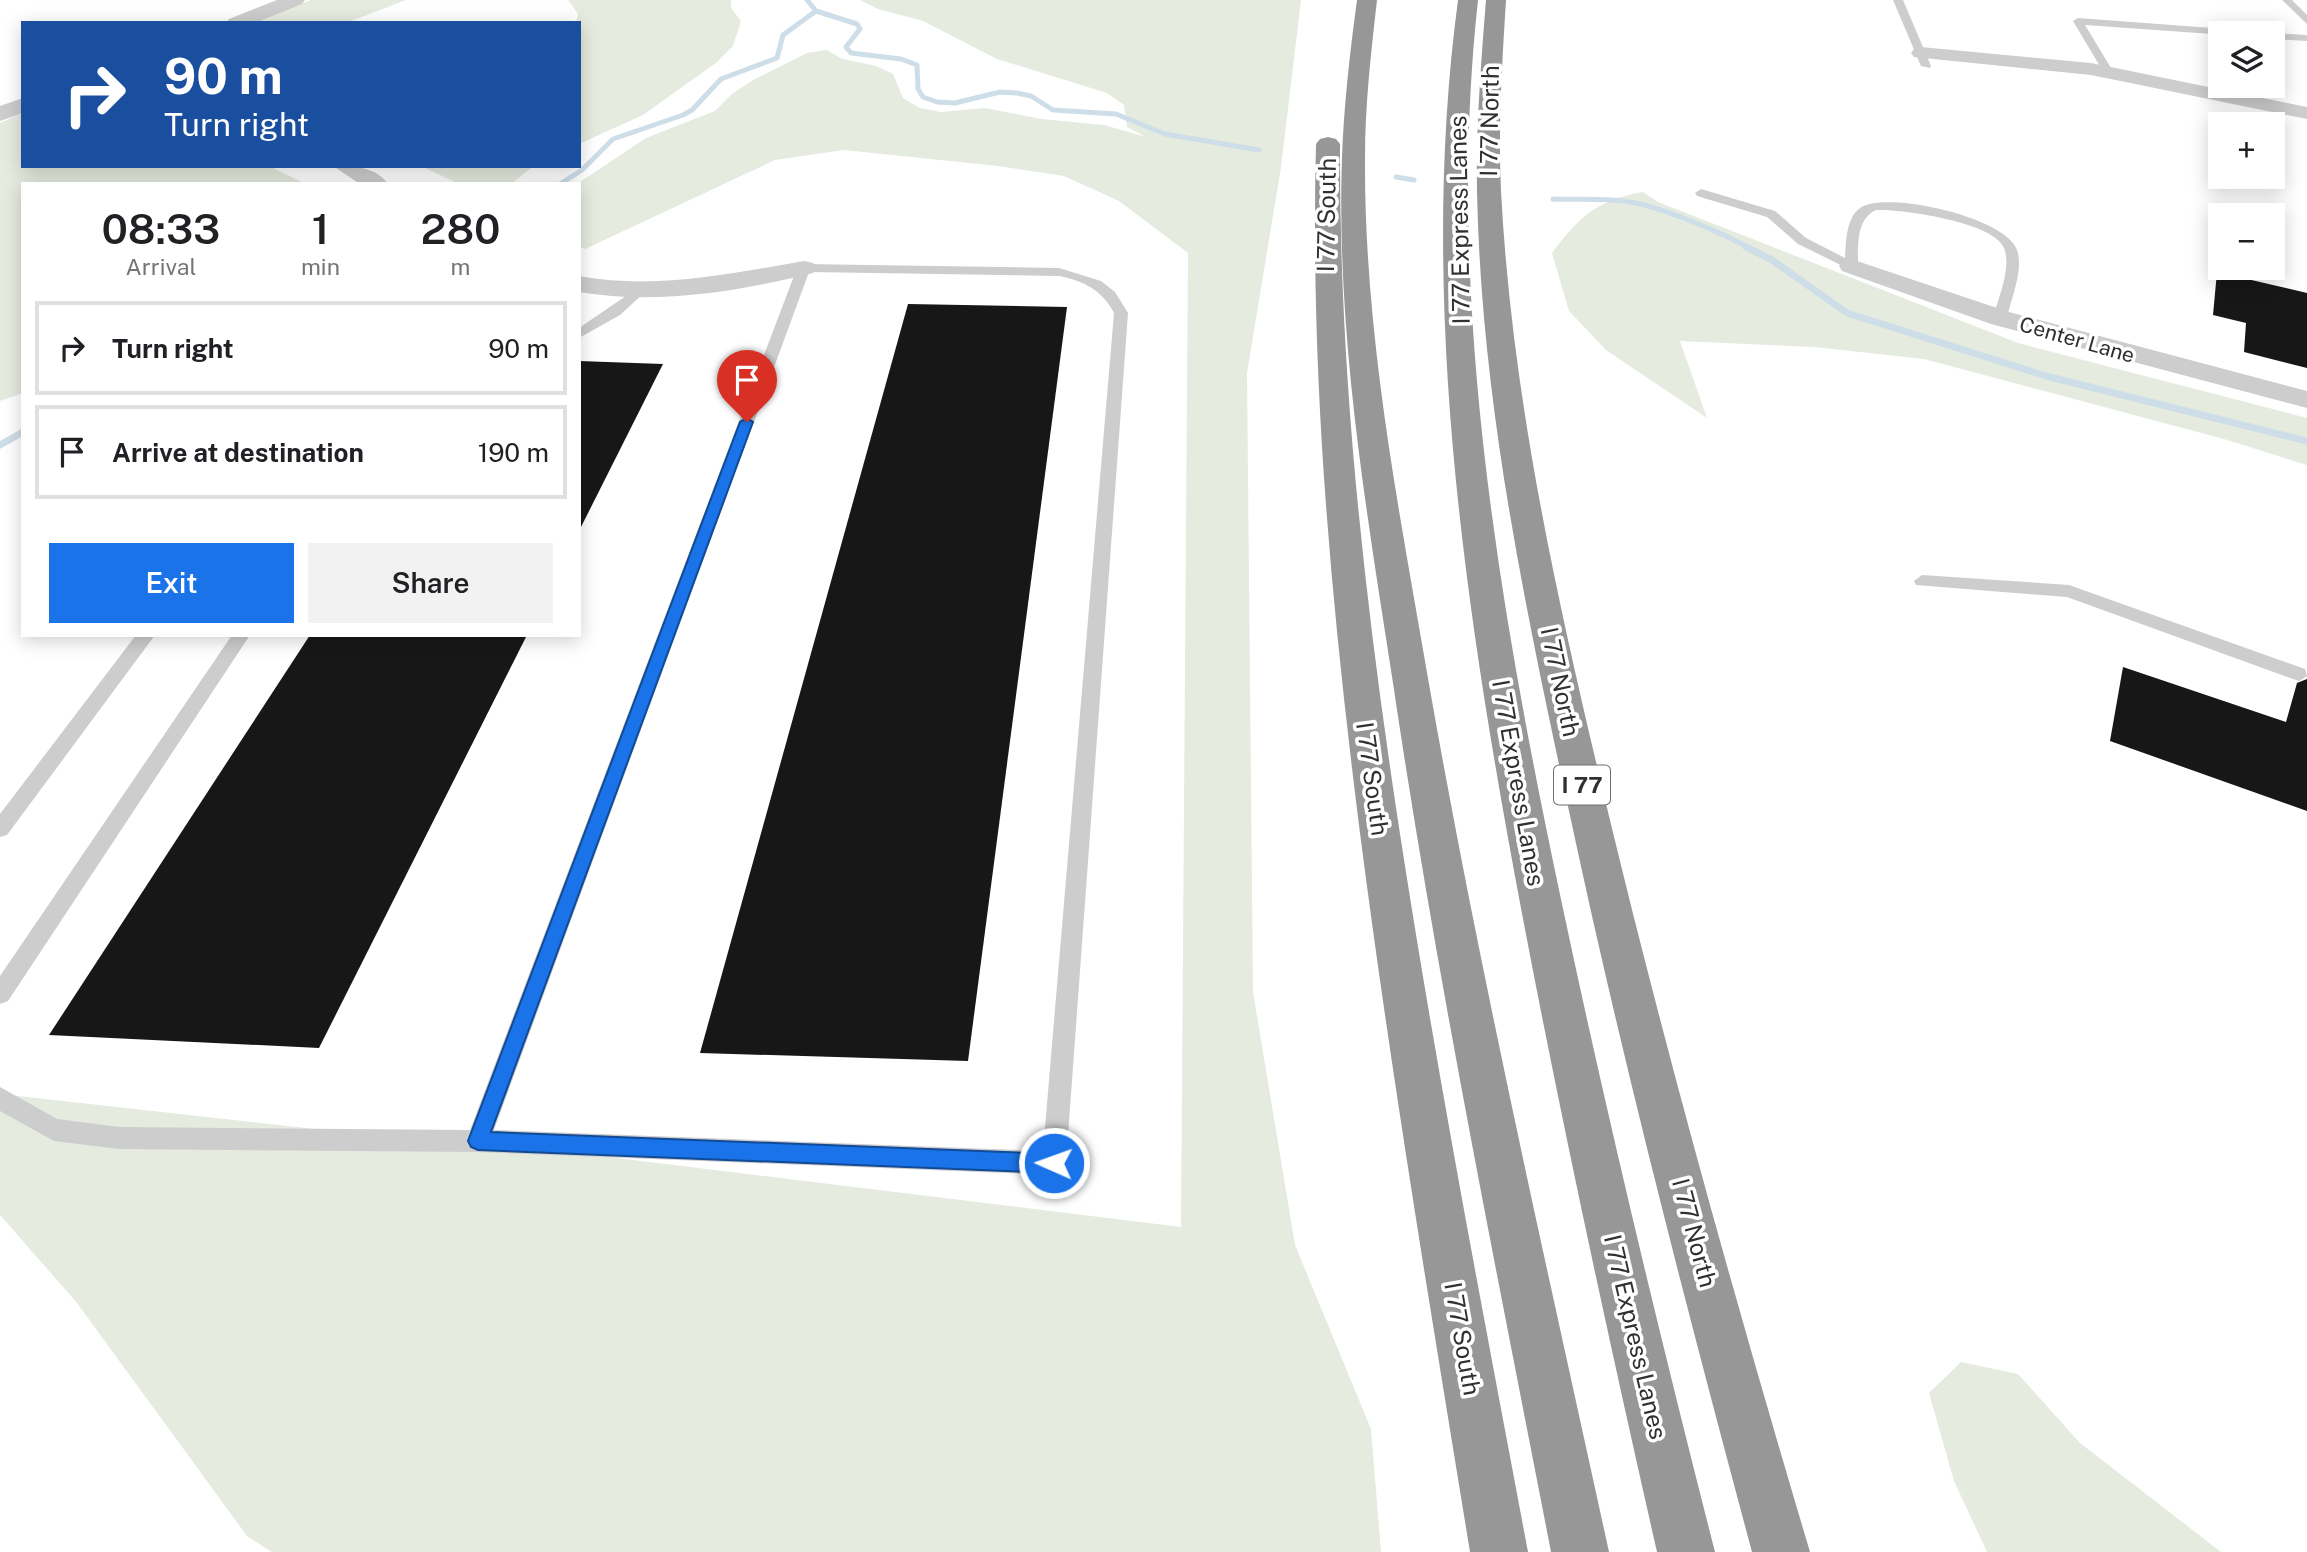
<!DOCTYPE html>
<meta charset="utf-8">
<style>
body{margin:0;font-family:"Public Sans",sans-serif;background:#f2f2f2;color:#202124;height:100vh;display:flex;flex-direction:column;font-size:26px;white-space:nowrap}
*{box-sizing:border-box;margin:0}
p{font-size:23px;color:#757577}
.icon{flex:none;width:38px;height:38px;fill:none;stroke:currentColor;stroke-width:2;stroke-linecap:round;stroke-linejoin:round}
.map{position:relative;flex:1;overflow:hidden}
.sheet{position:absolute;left:21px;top:182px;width:560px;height:455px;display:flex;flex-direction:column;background:#fff;border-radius:0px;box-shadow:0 4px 18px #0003}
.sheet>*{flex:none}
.banner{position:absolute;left:21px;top:21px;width:560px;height:147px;border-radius:0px;box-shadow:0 4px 18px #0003;background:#1a4fa0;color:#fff;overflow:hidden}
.buttons{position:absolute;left:2208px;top:21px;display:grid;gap:14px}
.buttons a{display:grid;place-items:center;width:77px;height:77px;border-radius:0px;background:#fff;box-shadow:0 4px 18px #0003;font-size:35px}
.pin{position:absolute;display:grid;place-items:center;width:60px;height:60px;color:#fff;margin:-72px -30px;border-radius:50% 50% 50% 0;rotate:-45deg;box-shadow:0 0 7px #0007}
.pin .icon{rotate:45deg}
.me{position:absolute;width:77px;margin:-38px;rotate:272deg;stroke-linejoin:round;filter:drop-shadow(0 0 5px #0008)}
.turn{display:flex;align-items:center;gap:24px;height:147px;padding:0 28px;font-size:32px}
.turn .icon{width:91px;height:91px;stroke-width:2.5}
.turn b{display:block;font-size:49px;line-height:60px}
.eta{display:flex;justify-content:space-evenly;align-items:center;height:119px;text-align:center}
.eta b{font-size:42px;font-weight:600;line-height:49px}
.action{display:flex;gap:14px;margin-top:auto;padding:14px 28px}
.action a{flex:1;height:80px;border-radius:0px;background:#1a73e8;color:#fff;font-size:28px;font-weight:600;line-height:80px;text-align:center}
.action a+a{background:#f2f2f2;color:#202124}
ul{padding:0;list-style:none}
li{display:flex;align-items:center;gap:21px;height:94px;margin:0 14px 10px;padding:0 14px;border:4px solid #e0e0e0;border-radius:0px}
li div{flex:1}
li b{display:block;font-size:26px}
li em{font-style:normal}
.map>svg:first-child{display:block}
.green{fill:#e5ebdf}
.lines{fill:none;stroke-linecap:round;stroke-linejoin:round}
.stream-far1{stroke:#cedee8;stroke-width:5}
.stream{stroke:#cedee8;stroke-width:7}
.building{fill:#171717}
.service{fill:#cdcdcd;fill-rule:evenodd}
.minor{fill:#cdcdcd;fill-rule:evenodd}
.tertiary{fill:#cdcdcd;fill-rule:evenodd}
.motorway{fill:#979797;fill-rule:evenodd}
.route{fill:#1a73e8;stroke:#114b97;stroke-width:2}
.labels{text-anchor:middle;stroke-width:7;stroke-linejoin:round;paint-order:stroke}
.far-street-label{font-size:21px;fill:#303030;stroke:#fff}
.shield{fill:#fff;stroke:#6e6e6e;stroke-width:2}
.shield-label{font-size:23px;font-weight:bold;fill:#303030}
.street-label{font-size:24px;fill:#303030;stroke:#fff}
</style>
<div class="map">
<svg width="2307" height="1552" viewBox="0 0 2307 1552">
<rect width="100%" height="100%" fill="#fff"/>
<!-- green -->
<g class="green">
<polygon points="311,0 406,0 346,23 251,23"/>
<polygon points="568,0 731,0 731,8 741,21 733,46 717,62 643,115 579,144 579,23 576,23 578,14"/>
<polygon points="860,0 1301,0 1281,167 1247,373 1253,992 1295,1245 1371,1429 1381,1552 272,1552 247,1536 77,1303 0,1215 0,1094 422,1141 478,1141 1181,1227 1188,253 1119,201 1064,176 998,166 844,150 775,160 585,249 579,246 579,184 577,184 646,138 715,111 732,94 753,80 807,53 826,50 843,59 876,66 893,74 903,98 920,108 941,112 985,108 1041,119 1104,125 1146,137 1127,127 1124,105 1107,93 997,59 923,21 878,9"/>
<polygon points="23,113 23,166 269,166 306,184 23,184 23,393 0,401 0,123"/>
<polygon points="421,166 534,166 511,184 459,184"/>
<path d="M1643,192l15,10 360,141 289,75v47l-83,-26 -300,-80 -110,-12 -134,-6 27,77 -101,-68 -37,-39 -17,-58c27,-36 45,-53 91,-61z"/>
<polygon points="1961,1362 2018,1374 2080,1443 2221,1552 1987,1552 1954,1481 1929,1393"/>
</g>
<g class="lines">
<!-- stream-far1 -->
<g class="stream-far1">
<polyline points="816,11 857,24 860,29 846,47 851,53 901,59 917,65 918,89 923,97 937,102 955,103 1000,92 1017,93 1031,96 1053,110 1116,114 1165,134 1259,150"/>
<polyline points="1396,177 1414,180"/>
<polyline points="560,184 582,170 613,139 683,115 692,110 721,79 777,58 783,35 816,11 807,0"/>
<path d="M1553,199c23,1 47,-1 70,2 36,4 94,30 127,47"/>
</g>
<!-- stream -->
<g class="stream">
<polyline points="1746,247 1772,260 1847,313 2046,376 2307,441"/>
<polyline points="0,445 23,432"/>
</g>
</g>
<!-- building -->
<g class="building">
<polygon points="2217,272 2307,293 2307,368 2244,352 2246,323 2213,315"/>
<polygon points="908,304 1067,307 968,1061 700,1053"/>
<polygon points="579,361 663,364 579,531"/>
<polygon points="310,635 527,635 319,1048 49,1035"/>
<polygon points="2123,667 2286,722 2297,683 2307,679 2307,811 2110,741"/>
</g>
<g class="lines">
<!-- service -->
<g class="service">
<polygon points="1893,0 1903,0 1931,66 1930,68 1921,66"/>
<polygon points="2282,0 2292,0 2307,15 2307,24"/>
<polygon points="2078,18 2212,28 2217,31 2212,34 2085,25 2114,73 2109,76 2104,73 2073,21"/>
<polygon points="2272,33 2273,33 2307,35 2307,41 2273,39"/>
<path d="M1701,189l74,22 31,27 39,20c1,-16 1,-40 15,-50 27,-18 147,10 157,42 7,20 -6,48 -10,68l-7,4 -7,-4c5,-20 19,-50 11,-70 -10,-26 -102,-39 -128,-38 -20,9 -18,36 -18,56l-7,4 -53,-26 -31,-27 -70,-21 -2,-3z"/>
<path d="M804,264l255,4 42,13 14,11 13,21 -62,850 -4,8 -8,4 -576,-23 -359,-3 -65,-8 -54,-30v-24l57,32 62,8 351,3 327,-862zM809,272l250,4c25,5 43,14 55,37l-71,838 -549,-21z"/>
<polygon points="639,287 646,291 620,315 579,338 579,328"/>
<polygon points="1922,575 2069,585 2305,669 2307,676 2299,681 2293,679 2067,597 1916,585 1914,581"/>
<polygon points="136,635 155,635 7,835 0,837 0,814"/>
<polygon points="232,635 250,635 8,1001 0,1004 0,976"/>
</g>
<!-- minor -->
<g class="minor">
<polygon points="1921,47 2091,63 2307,107 2307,119 2091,75 1914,57 1911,53 1914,49"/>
<path d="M333,166c20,0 42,0 55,18h-28z"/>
<polygon points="1851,259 2009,312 2307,391 2307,408 1991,324 1842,271 1839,266 1842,261"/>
<path d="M804,261l9,2 3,5 -3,5c-76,19 -157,32 -234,19v-16c77,14 150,-2 225,-15z"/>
</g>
<!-- tertiary -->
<g class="tertiary">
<polygon points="277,0 305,0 302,4 255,23 226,23 229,19"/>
<polygon points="23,98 23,113 0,121 0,106"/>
</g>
<!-- motorway -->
<g class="motorway">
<path d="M1357,0h20c-6,53 -12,105 -12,158 -1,177 34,352 64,526 51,291 117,579 180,868h-58c-56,-289 -115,-578 -158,-869 -27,-174 -57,-350 -51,-526 2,-53 8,-105 15,-157z"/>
<path d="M1458,0h20c-33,298 22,612 84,904 46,217 98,433 153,648h-58c-49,-216 -96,-432 -137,-649 -55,-294 -102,-605 -62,-903z"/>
<path d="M1486,0h20c-4,64 -8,128 -5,191 11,211 58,417 107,621 60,249 129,495 202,740h-58c-66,-246 -130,-492 -183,-741 -44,-204 -88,-411 -92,-620 -1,-64 4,-128 9,-191z"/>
<path d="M1328,137l8,2 4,5c-1,232 25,461 60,690 37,240 83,479 128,718h-58c-39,-239 -79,-478 -110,-719 -29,-229 -50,-457 -44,-689l4,-5z"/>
</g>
</g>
<!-- route -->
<polygon class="route" points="747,418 753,422 491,1132 1054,1154 1061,1157 1064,1163 1061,1170 1054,1173 478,1150 471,1147 468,1141 740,422"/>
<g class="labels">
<!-- far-street labels -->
<g class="far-street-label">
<text transform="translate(2077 340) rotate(16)" y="7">Center Lane</text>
</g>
<!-- shield labels -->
<rect class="shield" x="1554" y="765.5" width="56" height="39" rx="5"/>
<g class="shield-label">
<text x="1582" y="793">I 77</text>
</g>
<!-- street labels -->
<g class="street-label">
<text transform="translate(1490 121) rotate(-89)" y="8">I 77 North</text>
<text transform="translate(1327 215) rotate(-89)" y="8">I 77 South</text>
<text transform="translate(1460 220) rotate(-91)" y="8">I 77 Express Lanes</text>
<text transform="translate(1560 682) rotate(78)" y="8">I 77 North</text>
<text transform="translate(1372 779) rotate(82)" y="8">I 77 South</text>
<text transform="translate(1518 783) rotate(80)" y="8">I 77 Express Lanes</text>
<text transform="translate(1694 1233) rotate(75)" y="8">I 77 North</text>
<text transform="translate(1635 1337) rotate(77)" y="8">I 77 Express Lanes</text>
<text transform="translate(1462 1339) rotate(80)" y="8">I 77 South</text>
</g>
</g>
</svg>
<div class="buttons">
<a><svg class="icon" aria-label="layers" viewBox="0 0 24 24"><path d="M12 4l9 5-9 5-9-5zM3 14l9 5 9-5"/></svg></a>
<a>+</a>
<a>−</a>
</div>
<div class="pin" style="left:747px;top:422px;background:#d93025"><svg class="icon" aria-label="arrive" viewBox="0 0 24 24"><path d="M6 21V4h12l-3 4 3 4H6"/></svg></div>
<svg class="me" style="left:1054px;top:1163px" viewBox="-20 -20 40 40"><circle r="17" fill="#1a73e8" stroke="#fff" stroke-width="3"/><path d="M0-11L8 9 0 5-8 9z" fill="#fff"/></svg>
<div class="banner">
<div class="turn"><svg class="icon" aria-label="right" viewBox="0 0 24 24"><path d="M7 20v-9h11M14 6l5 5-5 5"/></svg><div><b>90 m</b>Turn right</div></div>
</div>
<section class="sheet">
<div class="eta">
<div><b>08:33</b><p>Arrival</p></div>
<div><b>1</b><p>min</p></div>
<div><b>280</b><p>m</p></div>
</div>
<ul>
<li><svg class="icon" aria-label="right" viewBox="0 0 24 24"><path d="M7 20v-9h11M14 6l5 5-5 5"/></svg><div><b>Turn right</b></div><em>90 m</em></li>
<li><svg class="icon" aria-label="arrive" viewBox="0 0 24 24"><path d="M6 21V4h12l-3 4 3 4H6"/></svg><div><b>Arrive at destination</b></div><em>190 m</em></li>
</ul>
<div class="action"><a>Exit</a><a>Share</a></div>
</section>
</div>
